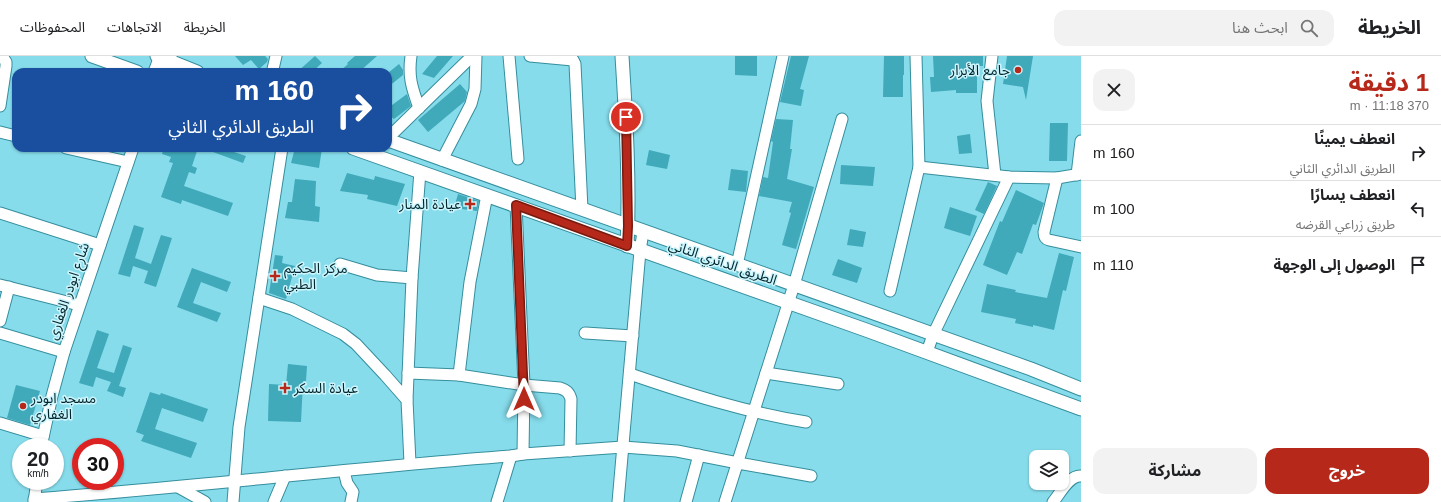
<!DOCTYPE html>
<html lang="ar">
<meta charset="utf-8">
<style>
body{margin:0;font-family:Arial,"Noto Sans Arabic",sans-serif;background:#f2f2f2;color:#202124;direction:rtl;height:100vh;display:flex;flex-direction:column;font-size:15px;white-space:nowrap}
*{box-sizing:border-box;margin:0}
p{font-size:13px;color:#757577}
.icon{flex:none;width:22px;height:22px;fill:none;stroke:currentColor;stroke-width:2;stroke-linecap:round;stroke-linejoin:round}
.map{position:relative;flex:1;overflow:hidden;direction:ltr}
.side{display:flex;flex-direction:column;background:#fff;width:360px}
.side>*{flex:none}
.hud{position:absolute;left:12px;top:12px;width:380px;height:84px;border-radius:12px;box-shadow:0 1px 3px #0004;direction:rtl;background:#1a4fa0;color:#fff;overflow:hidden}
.controls{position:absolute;left:1029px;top:394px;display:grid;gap:8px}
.controls a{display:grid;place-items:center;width:40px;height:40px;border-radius:8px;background:#fff;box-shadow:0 1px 3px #0004;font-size:20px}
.speed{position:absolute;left:12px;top:382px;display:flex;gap:8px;font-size:20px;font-weight:700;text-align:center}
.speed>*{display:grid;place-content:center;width:52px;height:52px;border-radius:50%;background:#fff;box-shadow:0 1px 3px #0004;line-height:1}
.speed small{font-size:10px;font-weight:400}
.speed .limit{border:6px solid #d22;background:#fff;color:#111}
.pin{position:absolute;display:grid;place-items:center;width:34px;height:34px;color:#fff;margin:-17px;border:2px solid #fff;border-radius:50%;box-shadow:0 1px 4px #0007}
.me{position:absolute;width:44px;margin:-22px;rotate:0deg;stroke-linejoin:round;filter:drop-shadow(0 0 3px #0008)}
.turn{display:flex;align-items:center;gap:14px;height:84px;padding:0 12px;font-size:18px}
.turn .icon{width:52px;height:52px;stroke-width:2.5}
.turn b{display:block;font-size:28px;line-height:34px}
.round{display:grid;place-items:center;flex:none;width:42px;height:42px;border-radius:12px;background:#f2f2f2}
.overview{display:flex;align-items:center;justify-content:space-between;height:68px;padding:0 12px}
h1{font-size:24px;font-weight:700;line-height:30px;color:#b62819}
.cta{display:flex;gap:8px;margin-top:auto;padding:8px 12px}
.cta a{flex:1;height:46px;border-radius:12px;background:#b62819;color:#fff;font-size:16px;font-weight:700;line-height:46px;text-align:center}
.cta a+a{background:#f2f2f2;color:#202124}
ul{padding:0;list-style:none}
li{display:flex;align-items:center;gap:12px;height:56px;padding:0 12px;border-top:1px solid #e0e0e0}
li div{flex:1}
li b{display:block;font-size:15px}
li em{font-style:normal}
header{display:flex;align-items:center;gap:24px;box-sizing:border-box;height:56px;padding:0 20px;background:#fff;border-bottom:1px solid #e0e0e0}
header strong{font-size:19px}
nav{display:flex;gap:22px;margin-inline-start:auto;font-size:14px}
.search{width:280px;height:36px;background:#f2f2f2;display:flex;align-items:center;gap:10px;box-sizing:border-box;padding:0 14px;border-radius:12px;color:#757577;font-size:15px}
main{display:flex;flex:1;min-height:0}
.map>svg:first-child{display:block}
.building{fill:#40a9ba}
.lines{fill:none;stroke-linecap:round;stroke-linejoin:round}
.minor-casing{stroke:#358e9d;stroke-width:13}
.major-casing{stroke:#358e9d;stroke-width:15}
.minor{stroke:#fff;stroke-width:11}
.major{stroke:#fff;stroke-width:13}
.route-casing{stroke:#761a10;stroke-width:10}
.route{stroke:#b62819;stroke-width:7}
.poi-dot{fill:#b62819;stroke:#cdf5fd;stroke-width:1.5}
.labels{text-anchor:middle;stroke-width:3;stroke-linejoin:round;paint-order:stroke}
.poi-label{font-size:14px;fill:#00262c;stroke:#cdf5fd;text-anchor:start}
.street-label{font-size:14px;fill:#00262c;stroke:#cdf5fd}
</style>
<header>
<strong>الخريطة</strong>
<div class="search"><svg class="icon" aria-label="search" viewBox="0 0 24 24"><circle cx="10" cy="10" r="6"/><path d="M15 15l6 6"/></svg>ابحث هنا</div>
<nav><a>الخريطة</a><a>الاتجاهات</a><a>المحفوظات</a></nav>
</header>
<main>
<section class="side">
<div class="overview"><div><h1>1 دقيقة</h1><p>370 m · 11:18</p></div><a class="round"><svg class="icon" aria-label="close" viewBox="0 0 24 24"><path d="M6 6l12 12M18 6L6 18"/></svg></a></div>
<ul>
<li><svg class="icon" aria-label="right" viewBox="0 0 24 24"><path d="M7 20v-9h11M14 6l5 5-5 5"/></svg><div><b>انعطف يمينًا</b><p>الطريق الدائري الثاني</p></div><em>160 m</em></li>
<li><svg class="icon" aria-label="left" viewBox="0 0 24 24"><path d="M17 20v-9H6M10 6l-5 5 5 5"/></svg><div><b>انعطف يسارًا</b><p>طريق زراعي القرضه</p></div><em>100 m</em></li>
<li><svg class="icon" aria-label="arrive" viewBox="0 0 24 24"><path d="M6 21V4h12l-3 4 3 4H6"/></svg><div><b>الوصول إلى الوجهة</b></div><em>110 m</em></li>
</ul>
<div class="cta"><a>خروج</a><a>مشاركة</a></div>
</section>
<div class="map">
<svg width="1081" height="446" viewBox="0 0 1081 446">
<rect width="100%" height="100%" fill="#86dceb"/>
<!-- building -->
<g class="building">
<polygon points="235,0 265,0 268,3 267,6 259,13 251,4 243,9"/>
<polygon points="315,0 322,7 312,16 297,16"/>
<polygon points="355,0 377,0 359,16 339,16 348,8 347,7"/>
<polygon points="437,0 453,0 434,22 422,18"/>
<polygon points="735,0 757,0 757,20 735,19"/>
<polygon points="791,0 809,0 800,33 804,34 801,50 780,46"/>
<polygon points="884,0 904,0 904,19 903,19 903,41 883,41"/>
<polygon points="933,0 983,0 983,10 977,10 977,37 956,37 956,34 931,36 930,21 934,21"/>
<polygon points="1007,0 1033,0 1026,44 1023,31 1003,28"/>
<polygon points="399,8 403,14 403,19 388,31 388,17"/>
<polygon points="460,28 467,36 465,45 428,76 418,64"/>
<polygon points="407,38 411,50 394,63 388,58 388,52"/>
<polygon points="776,63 793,64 790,93 792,93 787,123 814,131 796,193 782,189 791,157 789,156 792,146 759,140 763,121 768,122 773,86 771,85"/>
<polygon points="1050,67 1068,67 1067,105 1049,105"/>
<polygon points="970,78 972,97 959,98 957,80"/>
<polygon points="164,92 198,92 192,110 197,112 195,118 189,116 184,130 233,147 228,160 182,144 181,148 161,141 173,107 169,106 171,101 162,98"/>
<polygon points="202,92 222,92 246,100 243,107"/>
<polygon points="295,92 322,92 319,112 291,107"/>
<polygon points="649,94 670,99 667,113 646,109"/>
<polygon points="841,109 875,111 873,130 840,128"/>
<polygon points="731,113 748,115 746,136 728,134"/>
<polygon points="347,117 374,124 375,120 405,128 397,150 367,143 368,139 340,135"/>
<polygon points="295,123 316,125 315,150 320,151 319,166 285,162 288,146 292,146"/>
<polygon points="988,126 997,130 984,158 975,154"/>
<polygon points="1016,134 1044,147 1036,169 1033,168 1022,198 1017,196 1007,219 983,209 1000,165 1002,166"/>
<polygon points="458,138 479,145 477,155 454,152"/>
<polygon points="950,151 977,160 970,180 944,172"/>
<polygon points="134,169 144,172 135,202 151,208 161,179 172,182 156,231 144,227 148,215 133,210 130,221 118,218"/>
<polygon points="850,173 866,176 863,191 847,189"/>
<polygon points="1059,197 1074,201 1066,235 1063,234 1054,274 1033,269 1033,271 1015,267 1016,263 981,256 987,228 1016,234 1015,236 1047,242"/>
<polygon points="275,199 283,200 282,207 295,210 286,243 269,237"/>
<polygon points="838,203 862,212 857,227 832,219"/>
<polygon points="192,212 231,226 227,236 201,226 193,247 221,257 217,266 177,251"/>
<polygon points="97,274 109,278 97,312 114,317 123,289 132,292 119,330 126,332 123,341 107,335 111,326 96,321 93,331 79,327"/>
<polygon points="288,308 307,310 306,325 303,325 301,366 268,365 269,328 286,329"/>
<polygon points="16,329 40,335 30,369 7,362"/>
<polygon points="150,336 160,339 161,337 208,353 203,366 162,352 155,373 197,387 191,402 141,385 144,379 136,376"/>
</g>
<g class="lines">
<defs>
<g id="minor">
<path d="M411,0c-3,21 1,32 8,52"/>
<polyline points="509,0 518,103"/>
<polyline points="530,0 573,4 575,8 582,153"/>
<polyline points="992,0 987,45 995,119"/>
<polyline points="273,13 276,0"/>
<polyline points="154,16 160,0"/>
<polyline points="165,16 171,0"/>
<polyline points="0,50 6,10 6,6 2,0"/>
<polyline points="0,76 16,80"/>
<polyline points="388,82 472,0"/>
<polyline points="66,92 128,106"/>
<polyline points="442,104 471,48 475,33 476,0"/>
<polyline points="919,111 1009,121 1057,122 1081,118"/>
<polyline points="1077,119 1081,85"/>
<path d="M1057,122l-13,54c0,5 1,7 5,8l32,7"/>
<polyline points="516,149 524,329 523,398"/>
<polyline points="0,157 100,189"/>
<polyline points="340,208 377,219 412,222"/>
<polyline points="737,209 783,0"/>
<polyline points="0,229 79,249"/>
<polyline points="890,235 919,111 916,0"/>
<polyline points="259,242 292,253 343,278 356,288 385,319 407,344 410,407"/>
<polyline points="0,265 9,231"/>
<polyline points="0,277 64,296"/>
<polyline points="585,277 633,280"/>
<polyline points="927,296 933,279 1009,121"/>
<path d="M408,317l51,2 65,10 36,3c6,2 9,4 11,11l-1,52"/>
<polyline points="766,317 838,328"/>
<path d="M630,318c58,20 115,38 176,48"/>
<polyline points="459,319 470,226 487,139"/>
<polyline points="407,344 412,222 420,115"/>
<polyline points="0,367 43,380"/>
<polyline points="41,391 52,340 64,296 133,92"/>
<polyline points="344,415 347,427 353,436 351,446"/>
<polyline points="178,431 205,446"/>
<path d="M34,443c159,-12 318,-31 477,-43l12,-2 100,-7 54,4 61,12 73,13"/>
<polyline points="34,446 37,425"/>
<polyline points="233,446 239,371 282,92"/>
<polyline points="274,446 285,420"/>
<polyline points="497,446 511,400"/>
<polyline points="618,446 640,195 643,176"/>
<polyline points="686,446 699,399"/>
<polyline points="725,446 794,229 842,63"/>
<path d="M1053,446c7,-8 16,-27 28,-26"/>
</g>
<g id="major">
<polyline points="92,0 137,16"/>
<polyline points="157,0 197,16"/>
<path d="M622,0c4,63 8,127 5,190"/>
<polyline points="388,84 1031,313 1081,333"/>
<polyline points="353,92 866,274 1081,353"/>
</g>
</defs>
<!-- minor casing -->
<use href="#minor" class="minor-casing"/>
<!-- major casing -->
<use href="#major" class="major-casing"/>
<!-- minor -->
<use href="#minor" class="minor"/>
<!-- major -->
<use href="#major" class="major"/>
</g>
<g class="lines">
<defs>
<polyline id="route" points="524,343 516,149 627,190 628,170 626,61"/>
</defs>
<!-- route casing -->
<use href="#route" class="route-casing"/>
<!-- route -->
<use href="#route" class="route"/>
</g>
<!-- markers -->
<g class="poi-dot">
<circle cx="1018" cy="14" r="4"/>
<path d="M468 142h4v4h4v4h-4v4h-4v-4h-4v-4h4z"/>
<path d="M273 214h4v4h4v4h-4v4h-4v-4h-4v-4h4z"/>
<path d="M283 326h4v4h4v4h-4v4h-4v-4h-4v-4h4z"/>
<circle cx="23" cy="350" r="4"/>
</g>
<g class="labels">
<!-- poi labels -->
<g class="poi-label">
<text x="1010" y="19" text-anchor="end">جامع الأبرار</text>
<text x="461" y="153" text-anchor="end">عيادة المنار</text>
<text x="284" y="217">مركز الحكيم<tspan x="284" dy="16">الطبي</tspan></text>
<text x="294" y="337">عيادة السكر</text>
<text x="31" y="347">مسجد ابودر<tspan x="31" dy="16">الغفاري</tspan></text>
</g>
<!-- street labels -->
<g class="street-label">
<text transform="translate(723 206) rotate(19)" y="5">الطريق الدائري الثاني</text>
<text transform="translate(68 235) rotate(-71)" y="5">شارع ابودر الغفاري</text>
</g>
</g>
</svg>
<div class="controls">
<a><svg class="icon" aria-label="layers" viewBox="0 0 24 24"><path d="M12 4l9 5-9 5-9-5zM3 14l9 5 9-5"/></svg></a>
</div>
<div class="speed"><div>20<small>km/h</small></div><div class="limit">30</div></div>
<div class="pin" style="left:626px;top:61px;background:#d93025"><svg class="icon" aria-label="arrive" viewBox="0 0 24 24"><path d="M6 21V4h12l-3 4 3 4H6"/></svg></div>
<svg class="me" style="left:524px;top:343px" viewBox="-20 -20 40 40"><path d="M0-17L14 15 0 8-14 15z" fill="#b62819" stroke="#fff" stroke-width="4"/></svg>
<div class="hud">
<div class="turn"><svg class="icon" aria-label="right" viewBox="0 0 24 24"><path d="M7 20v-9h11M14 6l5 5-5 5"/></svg><div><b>160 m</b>الطريق الدائري الثاني</div></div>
</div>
</div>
</main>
